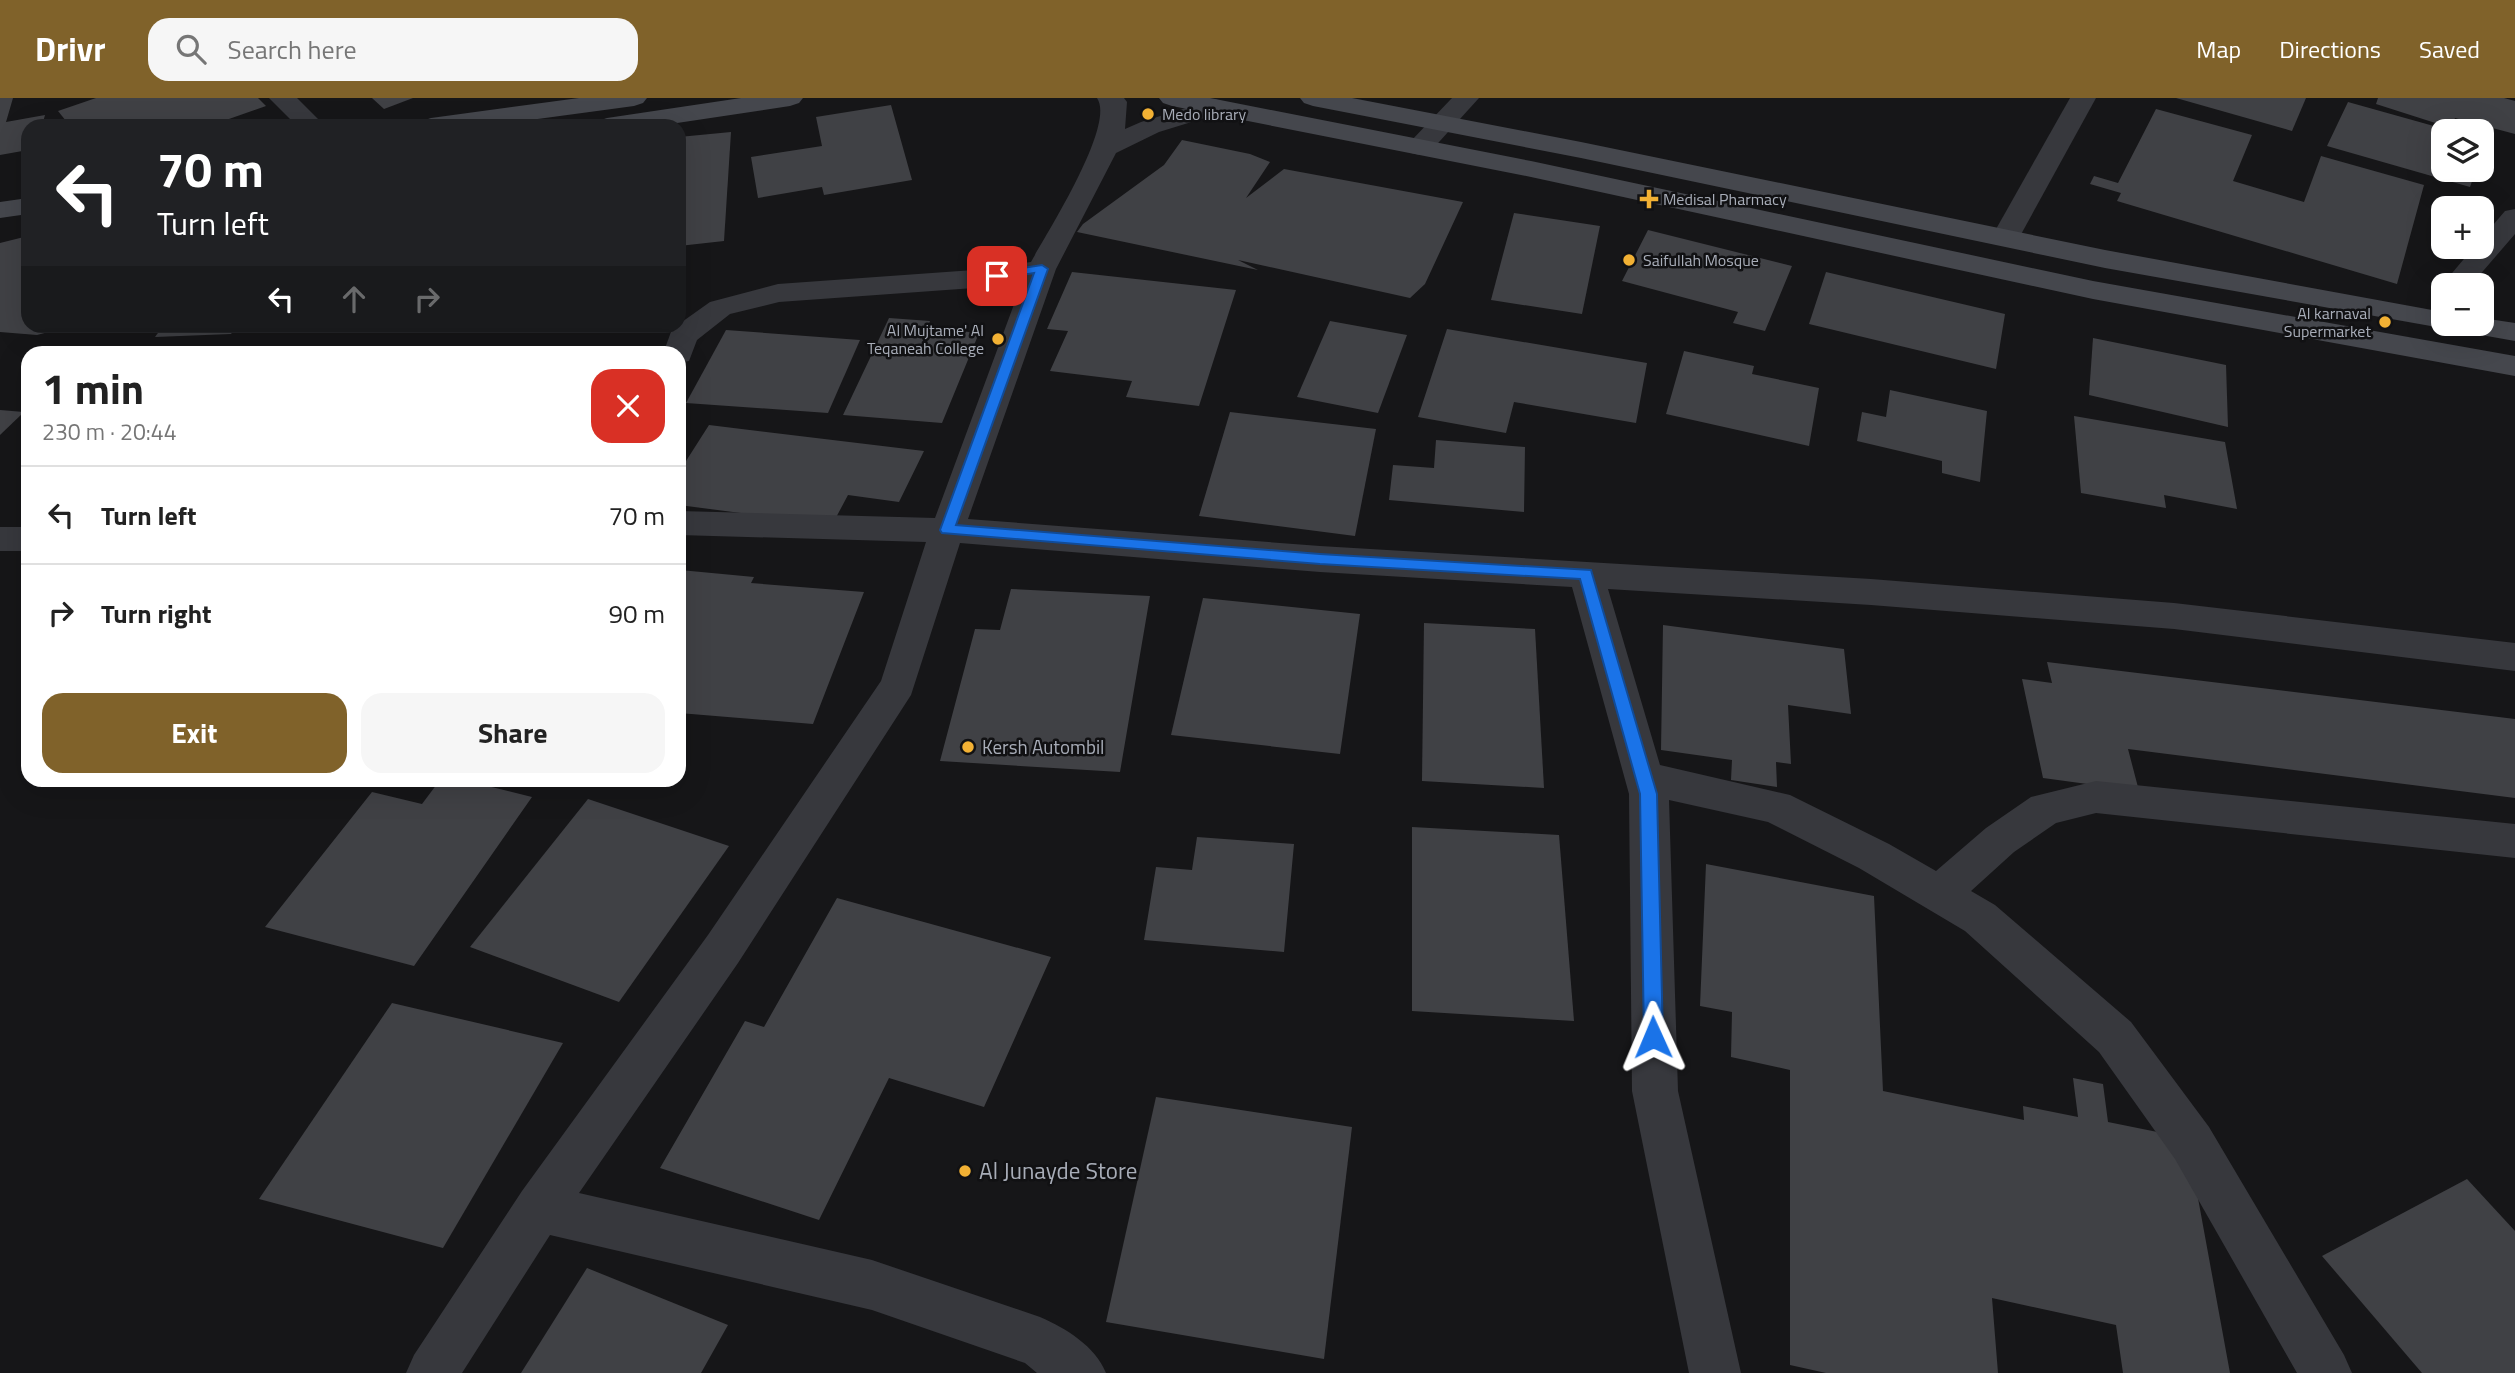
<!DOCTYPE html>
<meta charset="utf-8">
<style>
body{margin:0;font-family:"Titillium Web",sans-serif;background:#f6f6f6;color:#222;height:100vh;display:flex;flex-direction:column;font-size:26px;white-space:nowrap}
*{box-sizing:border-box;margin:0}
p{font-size:23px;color:#767676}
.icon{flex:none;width:38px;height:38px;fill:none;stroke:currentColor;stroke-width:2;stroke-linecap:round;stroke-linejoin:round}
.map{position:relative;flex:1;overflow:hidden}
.panel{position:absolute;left:21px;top:248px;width:665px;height:441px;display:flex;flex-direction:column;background:#fff;border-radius:21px;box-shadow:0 7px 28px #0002}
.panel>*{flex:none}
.guide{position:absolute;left:21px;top:21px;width:665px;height:214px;border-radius:21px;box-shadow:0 7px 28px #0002;background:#202124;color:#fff;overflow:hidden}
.fabs{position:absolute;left:2431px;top:21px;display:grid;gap:14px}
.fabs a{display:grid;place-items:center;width:63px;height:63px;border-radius:14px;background:#fff;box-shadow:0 7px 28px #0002;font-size:35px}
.pin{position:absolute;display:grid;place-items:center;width:60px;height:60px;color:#fff;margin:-30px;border-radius:14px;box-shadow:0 4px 10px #0006}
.me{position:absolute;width:77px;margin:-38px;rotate:359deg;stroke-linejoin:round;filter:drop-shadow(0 0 5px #0008)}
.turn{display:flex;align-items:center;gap:24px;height:147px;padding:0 21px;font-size:32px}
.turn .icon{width:91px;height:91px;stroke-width:2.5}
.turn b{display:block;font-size:49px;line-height:60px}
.lanes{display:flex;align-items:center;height:66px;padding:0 21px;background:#0003;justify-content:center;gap:35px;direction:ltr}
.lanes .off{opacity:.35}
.round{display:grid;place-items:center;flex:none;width:74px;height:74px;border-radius:21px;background:#f6f6f6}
.overview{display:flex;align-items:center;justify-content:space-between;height:119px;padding:0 21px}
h1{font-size:42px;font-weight:700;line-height:52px}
.action{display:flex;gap:14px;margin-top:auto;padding:14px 21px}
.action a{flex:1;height:80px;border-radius:21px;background:#80622a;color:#fff;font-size:28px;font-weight:700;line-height:80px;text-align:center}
.action a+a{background:#f6f6f6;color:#222}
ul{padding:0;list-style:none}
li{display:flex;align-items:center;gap:21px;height:98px;padding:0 21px;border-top:2px solid #e0e0e0}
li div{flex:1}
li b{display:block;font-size:26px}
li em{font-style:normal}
header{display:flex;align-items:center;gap:42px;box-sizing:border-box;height:98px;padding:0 35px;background:#80622a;color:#fff}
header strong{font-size:33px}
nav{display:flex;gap:38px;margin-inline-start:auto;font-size:24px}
.search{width:490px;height:63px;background:#f6f6f6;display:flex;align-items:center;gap:18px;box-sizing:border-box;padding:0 24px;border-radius:21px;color:#767676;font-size:26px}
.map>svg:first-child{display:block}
.building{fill:#404145}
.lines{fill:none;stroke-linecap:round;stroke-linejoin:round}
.street{fill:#37383d;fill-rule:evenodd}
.secondary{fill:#45474d;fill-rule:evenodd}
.route{fill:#1a73e8;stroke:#114b97;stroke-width:2}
.poi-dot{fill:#f2b134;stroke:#111113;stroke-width:2.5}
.labels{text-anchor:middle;stroke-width:5;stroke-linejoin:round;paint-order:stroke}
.far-poi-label{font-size:16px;fill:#a8adb8;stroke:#111113;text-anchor:start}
.poi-label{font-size:19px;fill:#a8adb8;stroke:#111113;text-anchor:start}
.near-poi-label{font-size:23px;fill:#a8adb8;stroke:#111113;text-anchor:start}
</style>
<header>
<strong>Drivr</strong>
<div class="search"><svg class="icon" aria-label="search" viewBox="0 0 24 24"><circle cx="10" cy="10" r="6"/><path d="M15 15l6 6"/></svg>Search here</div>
<nav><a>Map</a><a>Directions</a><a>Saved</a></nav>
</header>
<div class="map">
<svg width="2515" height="1275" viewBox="0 0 2515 1275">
<rect width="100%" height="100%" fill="#161618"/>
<!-- building -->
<g class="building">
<polygon points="0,0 13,0 6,24 45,17 42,28 28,28 28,52 0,57"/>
<polygon points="96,0 258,0 266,8 209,28 70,28 58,13"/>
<polygon points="372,0 413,0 384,11"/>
<polygon points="2176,0 2306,0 2292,33"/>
<polygon points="2378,0 2504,0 2515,3 2515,36 2455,20 2451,30 2376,6"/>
<polygon points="2348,4 2448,32 2443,33 2443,72 2476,72 2470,89 2327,48"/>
<polygon points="891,7 912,82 824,97 822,89 758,100 751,59 822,48 816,19"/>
<polygon points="2156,11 2252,37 2233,83 2304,104 2321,58 2424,87 2397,186 2117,103 2121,95 2090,86 2094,78 2118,85"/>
<polygon points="731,34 724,143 679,148 679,39"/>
<polygon points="1182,42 1250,56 1270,64 1246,100 1284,71 1463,104 1425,186 1410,200 1238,162 1258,172 1077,134 1083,126 1164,67"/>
<polygon points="1514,115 1600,128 1582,216 1491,202"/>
<polygon points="1648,132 1792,168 1765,233 1733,225 1738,214 1622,183"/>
<polygon points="28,138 28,228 71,228 37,237 0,234 0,145"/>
<polygon points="1072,174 1236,192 1199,308 1126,299 1132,283 1050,273 1068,233 1047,231"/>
<polygon points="1826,174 2005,216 1996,271 1809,226"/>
<polygon points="889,220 930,223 927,230 979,235 942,325 843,317"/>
<polygon points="1330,223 1407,237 1378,315 1297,299"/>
<polygon points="163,228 237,228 231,236 155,239"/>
<polygon points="1447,231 1647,265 1636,325 1514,304 1506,335 1418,319"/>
<polygon points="726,232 860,242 828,315 686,305"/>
<polygon points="2093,240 2226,267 2228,329 2089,297"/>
<polygon points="1684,253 1754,268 1752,276 1819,290 1809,348 1666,316"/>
<polygon points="1890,292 1987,313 1980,384 1942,375 1942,363 1857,343 1862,314 1886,319"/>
<polygon points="0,312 24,314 0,337"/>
<polygon points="1230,314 1376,331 1355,438 1199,418"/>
<polygon points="2074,318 2225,344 2237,411 2164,397 2166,410 2081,395"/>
<polygon points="709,327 924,353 899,404 848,397 832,427 679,407 679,374"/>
<polygon points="1436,342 1525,349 1524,414 1389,402 1393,367 1434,370"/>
<polygon points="680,472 754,479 751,485 864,494 813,626 679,615"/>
<polygon points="1011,491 1150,498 1120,674 940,663 975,531 1000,532"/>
<polygon points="1203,500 1360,516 1340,656 1171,637"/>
<polygon points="1424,525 1535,531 1544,690 1422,683"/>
<polygon points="1663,527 1844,551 1851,616 1788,607 1791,666 1776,664 1777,689 1731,682 1732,662 1661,652"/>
<polygon points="2047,564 2515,621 2515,700 2128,651 2139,693 2043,680 2022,581 2052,585"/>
<polygon points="440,682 463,682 532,699 414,868 265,829 372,694 422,706"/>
<polygon points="588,701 729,748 619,904 470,849"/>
<polygon points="1412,729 1559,737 1574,923 1412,913"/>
<polygon points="1197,739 1294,746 1284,854 1144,842 1156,769 1192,772"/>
<polygon points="1706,766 1874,798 1883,993 2024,1022 2023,1008 2078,1019 2073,980 2103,986 2108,1024 2187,1040 2230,1275 2123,1275 2116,1227 1992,1200 1998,1275 1826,1275 1790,1267 1790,972 1731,959 1732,914 1700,908"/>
<polygon points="837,800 1051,859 984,1009 889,980 819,1122 660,1070 745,923 764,929"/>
<polygon points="392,905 563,945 443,1150 259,1101"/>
<polygon points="1156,999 1352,1029 1324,1261 1106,1224"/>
<polygon points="2467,1081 2515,1133 2515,1275 2422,1275 2322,1158"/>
<polygon points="587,1170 728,1227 701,1275 521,1275"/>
</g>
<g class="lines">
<!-- street -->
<g class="street">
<polygon points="269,0 297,0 325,28 297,28"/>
<path d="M1097,0h27l3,4 -2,27 16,-7 74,-23 9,3 4,5 -4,5 -65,20 -43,21 -60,116 -88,250 352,27 551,33 303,24 341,40v28l-341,-42 -303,-24 -263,-16 52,176 130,30 99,49 47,27 50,-43 45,-31 65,-16 419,43v34l-419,-45 -40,10 -42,29 -43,39 24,14 136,117 78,105 135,228 8,18h-55l-122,-214 -76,-107 -134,-121 -106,-63 -91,-46 -99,-22 9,291 63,282h-52l-57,-282 -3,-297 -57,-207 -252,-15 -360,-29 -49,152 -173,268 -159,230 293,67 168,57c27,12 55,29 66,56h-69l-12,-10 -153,-53 -322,-75 -88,138h-56l8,-18 108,-164 186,-256 173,-254 45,-139 -247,-7v-24l256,7 88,-238 -49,8 -195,14 -49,12 -33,26 -8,21 -10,2v-9h-16l9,-25 38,-27 68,-18 196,-14 57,-8c16,-29 85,-137 66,-164z"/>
<polygon points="1452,0 1479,0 1429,55 1420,57 1411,55 1407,49 1411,43"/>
<polygon points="2070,0 2096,0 2019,140 2015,146 2005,148 1995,146 1991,140"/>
<polygon points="2515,111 2515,136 2471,187 2443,189 2442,187 2474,149 2482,149 2482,140 2505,113"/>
<rect x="0" y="429" width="28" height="24"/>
</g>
<!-- secondary -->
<g class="secondary">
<polygon points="579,0 647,0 643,5 634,8 486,28 418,28 422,23 431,20"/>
<polygon points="741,0 803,0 799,5 790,8 657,28 594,28 598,23 607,20"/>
<polygon points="1159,0 1210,0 1531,63 2093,183 2515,258 2515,278 2093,201 1531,79 1172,8 1163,5"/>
<polygon points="1300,0 1352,0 1581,44 2105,152 2443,214 2443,226 2482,226 2482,220 2515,225 2515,243 2105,170 1581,60 1313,8 1304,5"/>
<polygon points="28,100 28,116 0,120 0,104"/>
</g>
</g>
<!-- route -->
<polygon class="route" points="1042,167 1048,171 956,427 1320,456 1591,472 1657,696 1663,939 1660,945 1653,948 1647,945 1644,939 1640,696 1580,481 1320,466 942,435 940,432 1034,175 997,181 991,178 997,174"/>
<!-- markers -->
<g class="poi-dot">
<circle cx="1148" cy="16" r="7"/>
<path d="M1645.5 90.5h7v7h7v7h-7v7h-7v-7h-7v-7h7z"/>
<circle cx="1629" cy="162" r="7"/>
<circle cx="2385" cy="224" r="7"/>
<circle cx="998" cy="241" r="7"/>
<circle cx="968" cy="649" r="7"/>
<circle cx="965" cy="1073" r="7"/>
</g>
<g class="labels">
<!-- far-poi labels -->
<g class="far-poi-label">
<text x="1162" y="22">Medo library</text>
<text x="1663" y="107">Medisal Pharmacy</text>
<text x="1643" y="168">Saifullah Mosque</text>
<text x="2371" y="221" text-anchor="end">Al karnaval<tspan x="2371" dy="18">Supermarket</tspan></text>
<text x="984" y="238" text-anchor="end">Al Mujtame' Al<tspan x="984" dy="18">Teqaneah College</tspan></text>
</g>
<!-- poi labels -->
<g class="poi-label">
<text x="982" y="656">Kersh Autombil</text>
</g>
<!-- near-poi labels -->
<g class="near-poi-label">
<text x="979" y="1081">Al Junayde Store</text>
</g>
</g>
</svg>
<div class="fabs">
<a><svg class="icon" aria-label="layers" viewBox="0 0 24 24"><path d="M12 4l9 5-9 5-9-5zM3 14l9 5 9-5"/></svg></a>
<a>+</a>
<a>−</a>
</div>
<div class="pin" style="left:997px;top:178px;background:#d93025"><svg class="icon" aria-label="arrive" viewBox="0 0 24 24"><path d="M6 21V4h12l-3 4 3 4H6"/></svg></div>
<svg class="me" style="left:1653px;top:939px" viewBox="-20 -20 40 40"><path d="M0-17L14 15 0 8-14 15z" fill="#1a73e8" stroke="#fff" stroke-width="4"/></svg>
<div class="guide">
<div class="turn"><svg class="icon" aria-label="left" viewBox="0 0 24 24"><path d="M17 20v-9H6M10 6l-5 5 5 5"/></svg><div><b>70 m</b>Turn left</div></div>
<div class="lanes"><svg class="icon" aria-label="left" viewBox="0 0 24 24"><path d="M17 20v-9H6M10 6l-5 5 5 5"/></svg><svg class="icon off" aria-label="ahead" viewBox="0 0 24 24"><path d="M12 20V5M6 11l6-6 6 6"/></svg><svg class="icon off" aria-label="right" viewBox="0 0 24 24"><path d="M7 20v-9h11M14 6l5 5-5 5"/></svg></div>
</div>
<section class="panel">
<div class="overview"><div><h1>1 min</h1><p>230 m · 20:44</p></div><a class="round" style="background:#d93025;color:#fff"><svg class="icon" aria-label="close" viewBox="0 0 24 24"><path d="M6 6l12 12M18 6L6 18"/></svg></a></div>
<ul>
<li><svg class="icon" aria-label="left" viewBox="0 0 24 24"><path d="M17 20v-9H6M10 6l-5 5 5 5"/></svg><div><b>Turn left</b></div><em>70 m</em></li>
<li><svg class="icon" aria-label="right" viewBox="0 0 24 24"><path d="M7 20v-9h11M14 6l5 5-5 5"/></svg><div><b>Turn right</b></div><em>90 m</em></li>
</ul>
<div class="action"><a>Exit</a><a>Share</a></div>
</section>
</div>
